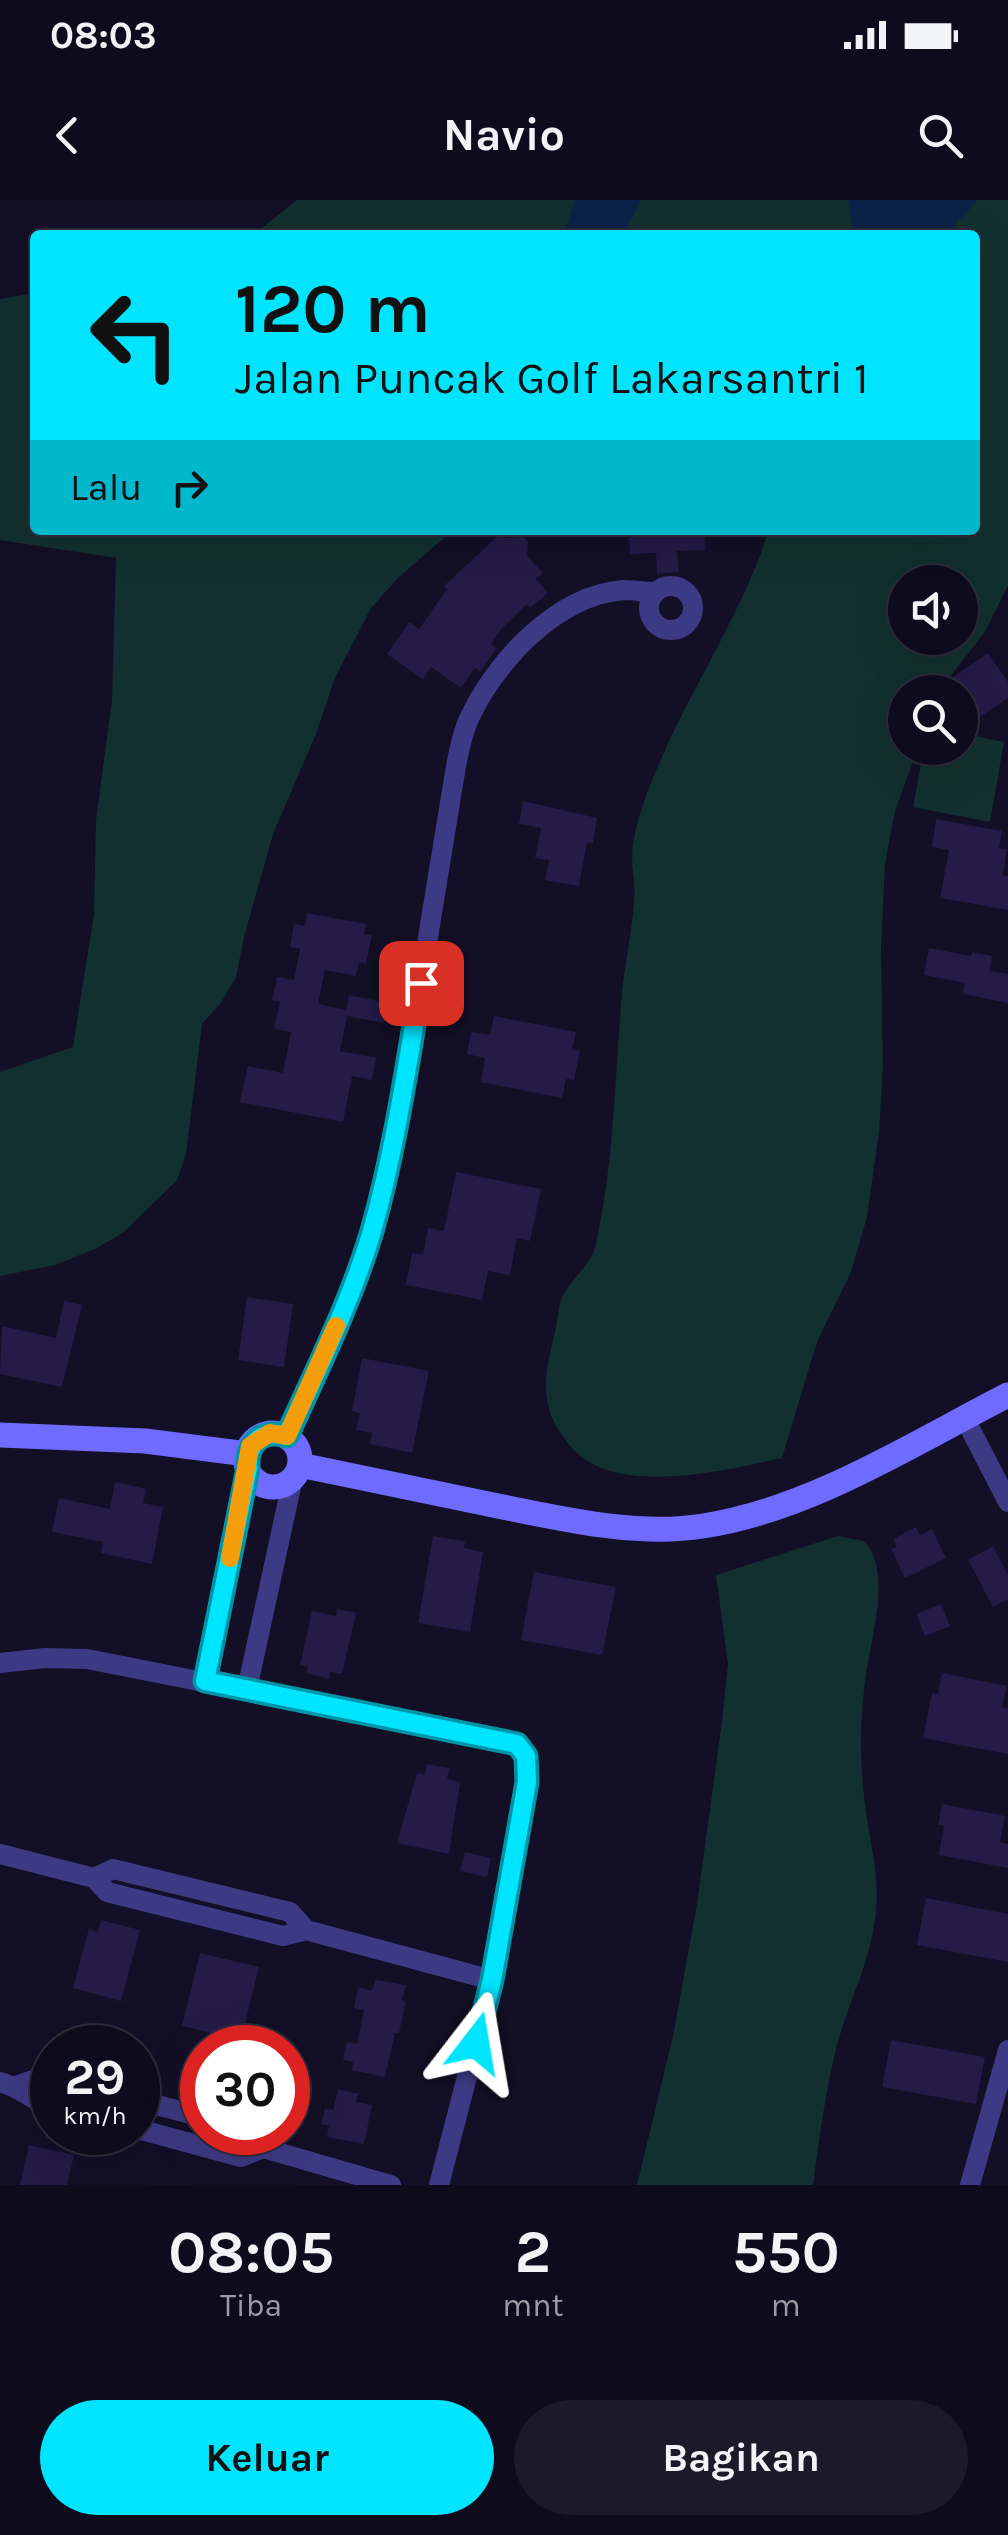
<!DOCTYPE html>
<html lang="id">
<style>
body{margin:0;font-family:Karla,sans-serif;background:#1c1929;color:#f1f3f6;height:100vh;display:flex;flex-direction:column;font-size:38px;white-space:nowrap}
*{box-sizing:border-box;margin:0}
p{font-size:32px;color:#9b9ba3}
.icon{flex:none;width:55px;height:55px;fill:none;stroke:currentColor;stroke-width:2;stroke-linecap:round;stroke-linejoin:round}
.map{position:relative;height:1985px;overflow:hidden}
.drawer{display:flex;flex-direction:column;background:#0e0b1c;flex:1}
.drawer>*{flex:none}
.hud{position:absolute;left:30px;top:30px;width:950px;height:305px;border-radius:10px;box-shadow:0 10px 40px #0002,0 0 0 2px #2e2b3b;background:#00e5ff;color:#111;overflow:hidden}
.fabs{position:absolute;left:888px;top:365px;display:grid;gap:20px}
.fabs a{display:grid;place-items:center;width:90px;height:90px;border-radius:50%;background:#0e0b1c;box-shadow:0 10px 40px #0002,0 0 0 2px #2e2b3b;font-size:50px}
.speed{position:absolute;left:30px;top:1825px;display:flex;gap:20px;font-size:50px;font-weight:700;text-align:center}
.speed>*{display:grid;place-content:center;width:130px;height:130px;border-radius:50%;background:#0e0b1c;box-shadow:0 10px 40px #0002,0 0 0 2px #2e2b3b;line-height:1}
.speed small{font-size:25px;font-weight:400}
.speed .limit{border:15px solid #d22;background:#fff;color:#111}
.pin{position:absolute;display:grid;place-items:center;width:85px;height:85px;color:#fff;margin:-42px;border-radius:20px;box-shadow:0 5px 15px #0006}
.me{position:absolute;width:110px;margin:-55px;rotate:14deg;stroke-linejoin:round;filter:drop-shadow(0 0 8px #0008)}
.turn{display:flex;align-items:center;gap:35px;height:210px;padding:0 40px;font-size:45px}
.turn .icon{width:130px;height:130px;stroke-width:2.5}
.turn b{display:block;font-size:70px;line-height:85px}
.then{display:flex;align-items:center;height:95px;padding:0 40px;background:#0003;gap:20px;font-size:38px}
.eta{display:flex;justify-content:space-evenly;align-items:center;height:170px;text-align:center}
.eta b{font-size:60px;font-weight:700;line-height:70px}
.button{display:flex;gap:20px;margin-top:auto;padding:20px 40px}
.button a{flex:1;height:115px;border-radius:60px;background:#00e5ff;color:#111;font-size:40px;font-weight:700;line-height:115px;text-align:center}
.button a+a{background:#1c1929;color:#f1f3f6}
.status{display:flex;justify-content:space-between;align-items:center;height:70px;padding:0 50px;background:#0e0b1c;direction:ltr}
.status svg{height:28px;fill:currentColor}
header{display:flex;justify-content:space-between;align-items:center;height:130px;padding:0 40px;background:#0e0b1c;font-size:45px;font-weight:700}
.map>svg:first-child{display:block}
.green{fill:#12302f;fill-rule:evenodd}
.water{fill:#0c2248}
.building{fill:#241b47}
.lines{fill:none;stroke-linecap:round;stroke-linejoin:round}
.street{stroke:#3d3a85;stroke-width:20}
.secondary{stroke:#6f6bff;stroke-width:25}
.route-casing{stroke:#0095a6;stroke-width:25}
.route{stroke:#00e5ff;stroke-width:18}
.slow{stroke:#f59e0b;stroke-width:18}
</style>
<div class="status"><b>08:03</b><svg viewBox="0 0 49 12"><path d="M0 12V9h3v3zM5 12V6h3v6zM10 12V3h3v9zM15 12V0h3v12zM26 1h20v11H26zM47 4h2v5h-2z"/></svg></div>
<header><svg class="icon" aria-label="back" viewBox="0 0 24 24"><path d="M15 5l-7 7 7 7"/></svg>Navio<svg class="icon" aria-label="search" viewBox="0 0 24 24"><circle cx="10" cy="10" r="6"/><path d="M15 15l6 6"/></svg></header>
<div class="map">
<svg width="1008" height="1985" viewBox="0 0 1008 1985">
<rect width="100%" height="100%" fill="#130f26"/>
<!-- green -->
<g class="green">
<path d="M297,0h711v385l-23,47 -36,46 -6,14h-38v56h13l-23,63 -10,53 -4,84 2,119 -4,65 -12,85 -16,55 -34,70 -35,116c-55,12 -166,40 -210,-10 -36,-42 -28,-71 -16,-120 2,-10 2,-21 6,-30 7,-18 28,-32 33,-50 19,-83 20,-171 27,-256 3,-30 10,-60 12,-90 2,-15 -2,-30 -2,-45 0,-16 6,-37 11,-52 32,-95 95,-179 126,-275h206v-295h-722zM905,382h55v56h-55z"/>
<polygon points="35,93 35,330 453,330 398,378 371,408 335,478 316,534 273,634 244,737 236,777 221,803 202,824 186,954 177,980 124,1032 95,1049 55,1065 0,1076 0,872 73,847 94,714 96,620 112,500 116,358 0,340 0,99"/>
<polygon points="960,533 1004,542 990,622 913,607 924,548 960,548"/>
<path d="M838,1336l26,5c30,31 5,102 1,141 -6,46 -5,91 2,137 5,31 12,60 9,91 -4,50 -28,92 -40,139 -11,45 -17,91 -23,136h-176l36,-149 24,-132 25,-183 6,-57 -12,-89z"/>
</g>
<!-- water -->
<g class="water">
<polygon points="575,0 641,0 624,35 564,35"/>
<polygon points="848,0 978,0 945,35 854,35"/>
</g>
<!-- building -->
<g class="building">
<polygon points="629,330 704,330 705,350 677,351 679,372 657,374 656,353 630,354"/>
<polygon points="501,333 506,338 524,337 528,343 527,356 543,373 536,379 548,393 530,408 527,404 502,428 491,444 497,448 480,472 475,468 461,488 431,467 423,479 387,454 409,422 419,429 447,389 444,386"/>
<polygon points="988,453 1008,482 1008,498 978,518 950,479"/>
<polygon points="523,601 597,618 593,643 587,642 579,686 545,680 549,660 535,658 541,628 519,624"/>
<polygon points="936,619 1002,631 999,648 1007,649 1003,676 1008,676 1008,710 940,698 949,650 932,647"/>
<polygon points="307,713 366,724 364,734 372,735 366,764 359,762 356,776 325,770 318,804 346,810 349,795 388,803 384,823 347,816 340,851 376,858 372,880 352,876 343,922 240,902 248,866 283,873 291,832 274,829 280,802 272,800 277,777 294,780 300,749 290,747 294,724 305,726"/>
<polygon points="929,748 971,756 972,752 992,756 989,771 1008,774 1008,803 963,794 965,783 924,775"/>
<polygon points="494,816 576,832 572,850 580,851 574,880 566,879 562,898 481,882 485,858 467,854 471,832 490,835"/>
<polygon points="456,972 541,989 530,1041 517,1038 510,1075 488,1071 482,1100 406,1085 412,1053 423,1055 428,1028 444,1031"/>
<polygon points="247,1097 293,1104 284,1167 238,1160"/>
<polygon points="64,1101 82,1105 62,1187 0,1174 2,1126 56,1138"/>
<polygon points="362,1158 429,1171 412,1253 370,1244 372,1233 356,1230 360,1213 352,1211"/>
<polygon points="115,1282 146,1289 143,1303 163,1307 152,1364 101,1353 103,1342 52,1332 59,1298 110,1309"/>
<polygon points="916,1327 920,1335 932,1329 946,1358 905,1378 891,1349 897,1347 893,1339"/>
<polygon points="433,1336 465,1341 464,1348 483,1352 470,1432 418,1423"/>
<polygon points="993,1346 1008,1375 1008,1399 993,1407 968,1360"/>
<polygon points="534,1372 616,1387 602,1455 521,1440"/>
<polygon points="941,1404 950,1426 925,1436 916,1414"/>
<polygon points="337,1409 356,1413 342,1474 330,1472 329,1479 306,1473 308,1467 300,1465 312,1411 336,1416"/>
<polygon points="942,1473 1007,1486 1002,1507 1008,1508 1008,1554 923,1538 932,1493 938,1494"/>
<polygon points="427,1564 450,1568 447,1579 460,1582 449,1654 397,1643 417,1573 425,1575"/>
<polygon points="942,1604 1005,1616 1000,1642 1008,1644 1008,1668 939,1655 944,1626 938,1625"/>
<polygon points="465,1652 491,1658 487,1677 460,1671"/>
<polygon points="926,1698 1008,1714 1008,1762 917,1745"/>
<polygon points="101,1720 140,1730 121,1801 73,1788 89,1729 98,1732"/>
<polygon points="200,1753 259,1767 241,1840 182,1826"/>
<polygon points="375,1780 406,1785 402,1800 406,1801 399,1833 395,1833 385,1877 352,1870 353,1862 343,1860 347,1842 357,1844 364,1810 354,1808 358,1787 372,1791"/>
<polygon points="891,1840 985,1857 976,1904 882,1887"/>
<polygon points="338,1889 358,1894 356,1902 372,1905 364,1944 327,1937 329,1926 321,1924 325,1908 333,1910"/>
<polygon points="29,1945 74,1955 67,1985 20,1985"/>
</g>
<g class="lines">
<!-- street -->
<g class="street">
<circle cx="671" cy="408" r="22"/>
<polyline points="964,1217 1008,1302"/>
<path d="M287,1236l65,-145 20,-60 25,-104 59,-361c3,-15 6,-31 12,-45 26,-58 88,-126 156,-131 10,0 21,2 32,2"/>
<polyline points="0,1463 45,1458 87,1459 517,1544 526,1556 529,1567 492,1780 439,1985"/>
<polyline points="205,1481 248,1268"/>
<polyline points="247,1489 293,1278"/>
<polyline points="0,1654 94,1678 107,1692 283,1736 306,1730 492,1780"/>
<polyline points="94,1678 113,1669 290,1712 306,1730"/>
<path d="M0,1882c20,5 33,19 52,25"/>
<polyline points="16,1886 45,1876 52,1878"/>
<polyline points="138,1900 202,1917"/>
<polyline points="138,1929 241,1957 263,1948"/>
<polyline points="252,1932 263,1948 391,1985"/>
<polyline points="970,1985 1008,1850"/>
</g>
<!-- secondary -->
<g class="secondary">
<circle cx="273" cy="1260" r="27"/>
<polyline points="0,1235 145,1241 247,1254"/>
<path d="M300,1265c64,13 128,27 193,40 66,13 142,32 210,21 107,-16 209,-82 305,-131"/>
</g>
</g>
<g class="lines">
<defs>
<path id="route" d="M421,783c-14,83 -26,167 -49,248 -21,71 -55,138 -85,205 -24,-7 -41,6 -39,32l-43,213 312,63 9,12 1,26 -35,198 -16,63"/>
</defs>
<!-- route casing -->
<use href="#route" class="route-casing"/>
<!-- route -->
<use href="#route" class="route"/>
<!-- slow -->
<polyline class="slow" points="230,1358 250,1246 270,1233 287,1236 336,1126"/>
</g>
</svg>
<div class="fabs">
<a><svg class="icon" aria-label="sound" viewBox="0 0 24 24"><path d="M4 9h4l5-4v14l-5-4H4zM17 9q2 3 0 6"/></svg></a>
<a><svg class="icon" aria-label="search" viewBox="0 0 24 24"><circle cx="10" cy="10" r="6"/><path d="M15 15l6 6"/></svg></a>
</div>
<div class="speed"><div>29<small>km/h</small></div><div class="limit">30</div></div>
<div class="pin" style="left:421px;top:783px;background:#d93025"><svg class="icon" aria-label="arrive" viewBox="0 0 24 24"><path d="M6 21V4h12l-3 4 3 4H6"/></svg></div>
<svg class="me" style="left:476px;top:1843px" viewBox="-20 -20 40 40"><path d="M0-17L14 15 0 8-14 15z" fill="#00e5ff" stroke="#fff" stroke-width="4"/></svg>
<div class="hud">
<div class="turn"><svg class="icon" aria-label="left" viewBox="0 0 24 24"><path d="M17 20v-9H6M10 6l-5 5 5 5"/></svg><div><b>120 m</b>Jalan Puncak Golf Lakarsantri 1</div></div>
<div class="then">Lalu<svg class="icon" aria-label="right" viewBox="0 0 24 24"><path d="M7 20v-9h11M14 6l5 5-5 5"/></svg></div>
</div>
</div>
<section class="drawer">
<div class="eta">
<div><b>08:05</b><p>Tiba</p></div>
<div><b>2</b><p>mnt</p></div>
<div><b>550</b><p>m</p></div>
</div>
<div class="button"><a>Keluar</a><a>Bagikan</a></div>
</section>
